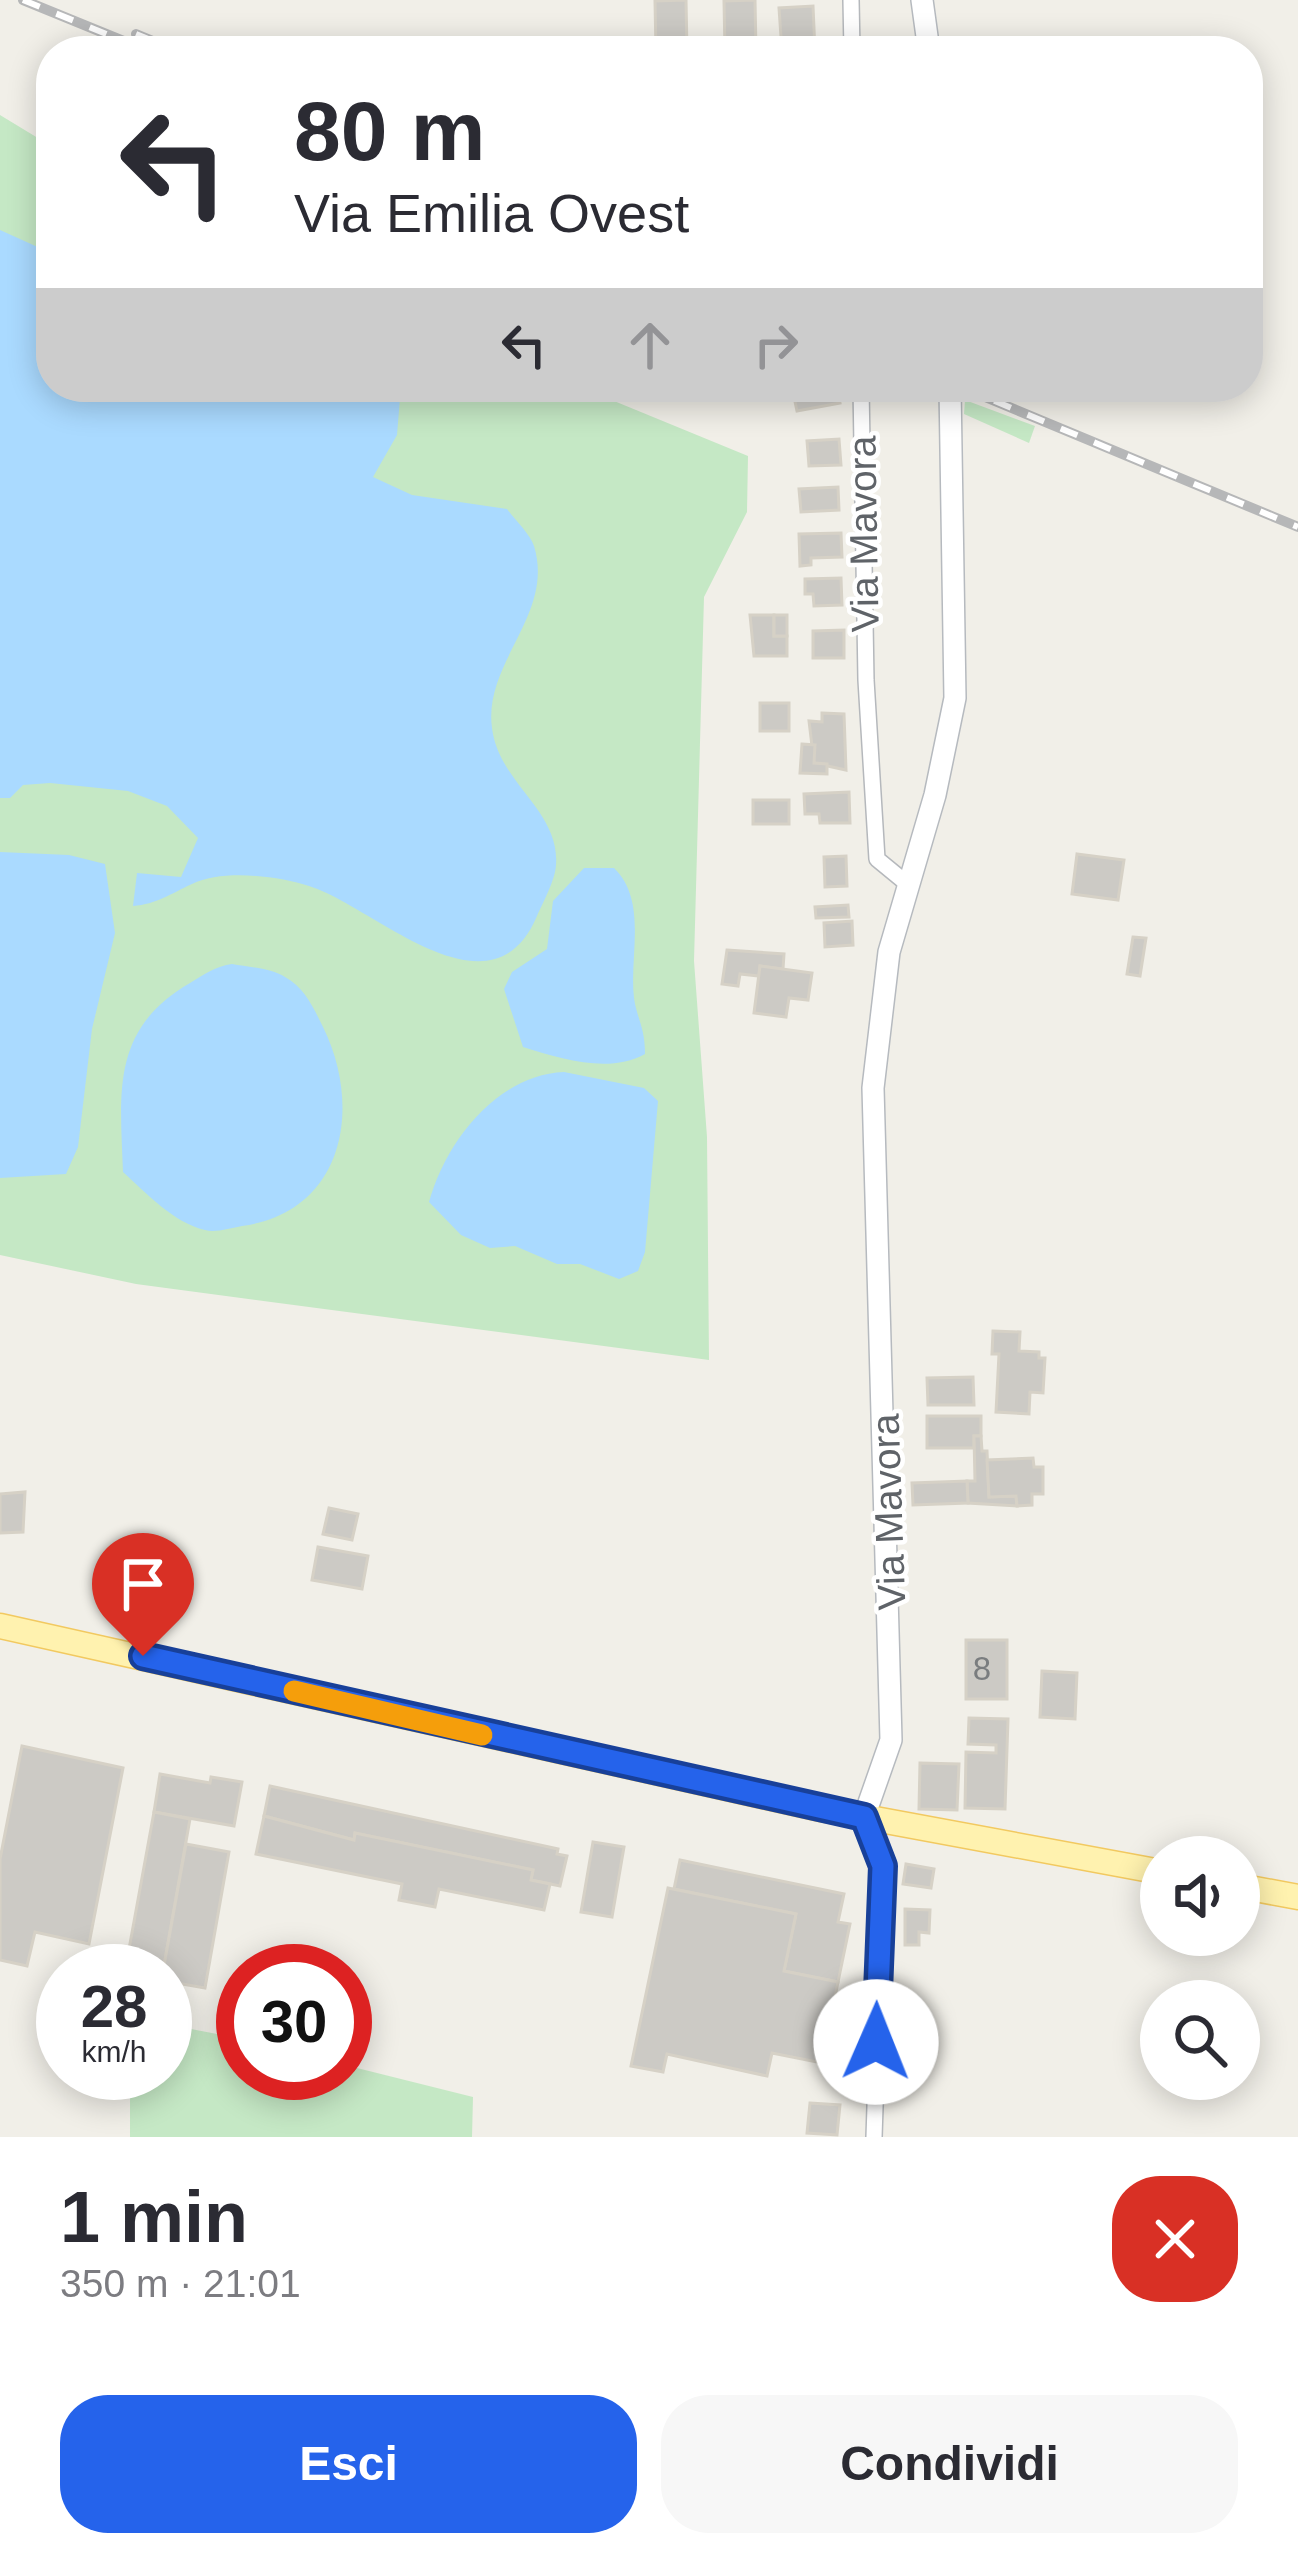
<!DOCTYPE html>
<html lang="it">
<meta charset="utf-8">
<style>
body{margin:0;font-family:Arial,sans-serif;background:#f7f7f7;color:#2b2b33;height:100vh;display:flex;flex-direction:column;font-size:45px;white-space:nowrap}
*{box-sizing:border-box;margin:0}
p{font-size:39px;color:#7c7c81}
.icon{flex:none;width:66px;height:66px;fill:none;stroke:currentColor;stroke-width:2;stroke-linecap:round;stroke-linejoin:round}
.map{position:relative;height:2137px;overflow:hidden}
.side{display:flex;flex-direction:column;background:#fff;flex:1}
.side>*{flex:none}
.banner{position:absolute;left:36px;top:36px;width:1227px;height:366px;border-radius:48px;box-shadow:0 6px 30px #0003;background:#fff;color:#2b2b33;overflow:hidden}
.tools{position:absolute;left:1140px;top:1836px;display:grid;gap:24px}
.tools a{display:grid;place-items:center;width:120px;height:120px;border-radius:50%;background:#fff;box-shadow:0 6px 30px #0003;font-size:60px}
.speed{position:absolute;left:36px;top:1944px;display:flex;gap:24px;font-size:60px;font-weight:700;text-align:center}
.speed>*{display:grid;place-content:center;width:156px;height:156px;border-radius:50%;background:#fff;box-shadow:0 6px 30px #0003;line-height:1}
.speed small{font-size:30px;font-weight:400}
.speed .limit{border:18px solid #d22;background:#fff;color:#111}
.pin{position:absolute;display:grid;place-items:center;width:102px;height:102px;color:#fff;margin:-123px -51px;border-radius:50% 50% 50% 0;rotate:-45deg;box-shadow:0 0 12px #0007}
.pin .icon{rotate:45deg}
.me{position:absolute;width:132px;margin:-66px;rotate:1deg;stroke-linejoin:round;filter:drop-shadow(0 0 9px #0008)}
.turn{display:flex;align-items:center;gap:42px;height:252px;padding:0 60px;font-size:54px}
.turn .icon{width:156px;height:156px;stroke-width:2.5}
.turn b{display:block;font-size:84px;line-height:102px}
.lanes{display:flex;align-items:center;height:114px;padding:0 60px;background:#0003;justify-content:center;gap:60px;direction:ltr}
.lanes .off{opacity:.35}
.round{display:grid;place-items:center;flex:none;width:126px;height:126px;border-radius:48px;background:#f7f7f7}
.headline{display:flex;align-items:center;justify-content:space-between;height:204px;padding:0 60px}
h1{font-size:72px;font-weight:800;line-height:90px}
.action{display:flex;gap:24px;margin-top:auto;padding:24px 60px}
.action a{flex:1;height:138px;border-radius:48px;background:#2563eb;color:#fff;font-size:48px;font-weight:800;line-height:138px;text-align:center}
.action a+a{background:#f7f7f7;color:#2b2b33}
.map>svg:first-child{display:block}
.green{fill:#c5e8c5}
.water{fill:#aadaff}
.building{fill:#cccac5;stroke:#d6d1c6;stroke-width:3}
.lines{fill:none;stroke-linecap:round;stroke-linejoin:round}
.street-casing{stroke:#b5b8bc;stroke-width:18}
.secondary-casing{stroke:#b6babf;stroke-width:24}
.primary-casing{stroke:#f2c960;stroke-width:27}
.street{stroke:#fff;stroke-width:15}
.secondary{stroke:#fff;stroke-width:21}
.primary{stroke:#fff2af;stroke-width:24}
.rail-casing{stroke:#b6b7b8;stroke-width:10}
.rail{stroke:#fff;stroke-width:6;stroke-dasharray:18;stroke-linecap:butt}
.route-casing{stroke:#184099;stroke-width:30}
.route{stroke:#2563eb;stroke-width:21}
.slow{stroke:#f59e0b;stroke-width:21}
.labels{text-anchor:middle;stroke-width:9;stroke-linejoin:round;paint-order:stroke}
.number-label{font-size:33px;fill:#7a7d7f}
.street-label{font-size:39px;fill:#5f6368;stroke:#fff}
</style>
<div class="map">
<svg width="1298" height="2137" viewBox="0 0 1298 2137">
<rect width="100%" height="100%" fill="#f1efe8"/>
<!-- green -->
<g class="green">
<polygon points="0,115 51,146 51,387 580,387 748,456 747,512 704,597 694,961 707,1137 709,1360 136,1284 0,1255"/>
<polygon points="965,400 1035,426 1029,443 964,414"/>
<polygon points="165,2024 243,2039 243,2073 345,2073 345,2065 473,2097 472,2137 130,2137 130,2073 165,2073"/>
</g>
<!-- water -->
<g class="water">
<path d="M0,230l51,23v134h320l29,11 -3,37 -24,42 39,18 95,14c8,11 23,25 27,37 21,69 -51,116 -42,182 7,56 68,82 64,137 -1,16 -13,37 -19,51 -46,109 -165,-11 -228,-30 -32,-10 -86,-17 -117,-2 -22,10 -35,20 -59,22l4,-33 44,4 17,-39 -31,-32 -39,-15 -78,-8 -27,2 -13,13h-10z"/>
<polygon points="0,852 69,855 105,864 115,933 92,1029 78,1147 66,1174 0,1178"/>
<path d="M584,868h30c34,33 15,88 20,130 3,21 11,29 11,56 -36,20 -83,5 -122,-7l-19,-58 8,-17 35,-23 6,-48z"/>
<path d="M232,964c16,3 39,4 53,13 20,11 28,30 38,50 40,81 21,185 -81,199 -11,2 -27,7 -37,4 -31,-7 -59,-37 -82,-58 -3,-81 -12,-143 67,-189 13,-8 26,-17 42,-19z"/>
<path d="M564,1072l80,16 14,13 -13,151 -7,19 -19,8 -39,-15h-23l-42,-18 -25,2 -29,-13 -32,-33c17,-61 68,-127 135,-130z"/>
</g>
<!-- building -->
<g class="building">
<polygon points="686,0 687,51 656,51 655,1"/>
<polygon points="755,0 756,51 725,51 724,1"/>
<polygon points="813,6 815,51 782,51 779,8"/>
<polygon points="814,387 837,387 840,403 797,411 794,397 815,393"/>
<polygon points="839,439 841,465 809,466 807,441"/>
<polygon points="838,487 839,510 801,512 799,489"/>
<polygon points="841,533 842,557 811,558 811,565 800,566 799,534"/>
<polygon points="841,578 842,605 814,606 813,594 805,594 805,579"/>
<polygon points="750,615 774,615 774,636 787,636 787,656 754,656"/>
<rect x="774" y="615" width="13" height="21"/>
<polygon points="844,630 844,658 813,658 813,631"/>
<rect x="760" y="703" width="29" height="28"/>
<polygon points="822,713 844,714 846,770 814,763 809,721 822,722"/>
<polygon points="802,744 815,745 814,763 827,764 827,774 800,773"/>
<polygon points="849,792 850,823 820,823 819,814 805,814 804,794"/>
<rect x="753" y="800" width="36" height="24"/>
<polygon points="1077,854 1124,860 1118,900 1072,894"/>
<polygon points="846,856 847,886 825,887 824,857"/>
<polygon points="848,905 849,917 816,918 815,907"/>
<polygon points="852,921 853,945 825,947 824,923"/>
<polygon points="1133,937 1146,938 1140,976 1127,974"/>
<polygon points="727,950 784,954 783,969 760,966 759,976 740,974 738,986 722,984"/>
<polygon points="760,966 812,973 808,1000 789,998 786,1017 754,1013"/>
<polygon points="993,1331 1020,1332 1019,1351 1039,1352 1039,1358 1045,1358 1043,1393 1030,1392 1029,1414 996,1412 999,1354 992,1354"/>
<polygon points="973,1377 974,1405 928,1405 927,1378"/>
<polygon points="927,1416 981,1416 981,1436 974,1436 974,1448 927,1448"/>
<polygon points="974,1436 981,1436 982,1451 987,1451 989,1497 1016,1496 1017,1506 968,1503 967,1481 975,1481"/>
<polygon points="1033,1458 1034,1467 1043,1467 1043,1494 1032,1494 1032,1505 1017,1506 1016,1496 989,1497 987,1460"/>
<polygon points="967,1481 968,1503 913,1505 912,1483"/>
<polygon points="25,1492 23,1532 0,1533 0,1494"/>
<polygon points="329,1508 358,1514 352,1540 323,1534"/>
<polygon points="318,1547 368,1556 362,1589 312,1580"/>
<rect x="966" y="1640" width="41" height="59"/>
<polygon points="1042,1671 1077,1673 1075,1719 1040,1717"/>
<polygon points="969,1718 1008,1719 1005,1809 965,1808 966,1752 996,1753 996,1745 968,1744"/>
<polygon points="22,1746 123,1768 89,1944 35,1932 27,1966 0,1960 0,1859"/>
<polygon points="920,1763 959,1764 957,1810 919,1809"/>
<polygon points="160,1774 210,1783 211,1777 242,1782 234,1826 154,1812"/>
<polygon points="270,1786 558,1849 557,1854 567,1856 560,1886 531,1880 533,1870 355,1833 354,1840 264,1816"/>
<polygon points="154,1812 190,1819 163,1971 125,1971"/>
<polygon points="264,1816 354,1840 355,1833 533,1870 531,1880 550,1884 544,1910 439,1889 435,1907 399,1900 402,1884 256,1854"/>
<polygon points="593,1842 624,1847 612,1917 581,1912"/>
<polygon points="186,1844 229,1852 205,1988 165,1981 163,1971"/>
<polygon points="680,1860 844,1894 838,1922 850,1924 838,1982 784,1971 796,1914 674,1889"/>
<polygon points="906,1864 934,1869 931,1888 903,1884"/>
<polygon points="668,1888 796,1914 784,1971 838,1982 822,2063 772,2053 767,2076 667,2054 663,2072 631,2066"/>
<polygon points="905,1909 930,1910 929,1933 919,1932 919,1945 905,1945"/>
<polygon points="810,2103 840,2105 837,2135 807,2133"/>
</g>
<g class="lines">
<defs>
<g id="street">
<polyline points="851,0 852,51"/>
<polyline points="861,387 866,680 877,859 905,882"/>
<polyline points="864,1817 883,1866 874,2137"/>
</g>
<g id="secondary">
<polyline points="922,0 929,51"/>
<polyline points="864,1817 891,1740 873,1088 889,952 935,795 955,698 950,387"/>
</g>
<g id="primary">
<polyline points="0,1626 821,1809 1161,1872"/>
<polyline points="1239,1886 1298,1897"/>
</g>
</defs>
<!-- street casing -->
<use href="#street" class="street-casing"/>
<!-- secondary casing -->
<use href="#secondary" class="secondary-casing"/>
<!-- primary casing -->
<use href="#primary" class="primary-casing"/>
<!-- street -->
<use href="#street" class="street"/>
<!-- secondary -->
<use href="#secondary" class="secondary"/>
<!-- primary -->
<use href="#primary" class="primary"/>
<defs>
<g id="rail">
<polyline points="23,0 148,51"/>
<polyline points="136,34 177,51"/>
<polyline points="961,387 1298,527"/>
</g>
</defs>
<!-- rail casing -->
<use href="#rail" class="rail-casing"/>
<!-- rail -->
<use href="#rail" class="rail"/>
</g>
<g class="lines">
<defs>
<polyline id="route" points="143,1656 864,1817 883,1866 876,2042"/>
</defs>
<!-- route casing -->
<use href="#route" class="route-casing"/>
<!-- route -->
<use href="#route" class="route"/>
<!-- slow -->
<polyline class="slow" points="294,1691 482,1735"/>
</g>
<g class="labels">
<!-- number labels -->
<g class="number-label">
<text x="982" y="1680">8</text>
</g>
<!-- street labels -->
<g class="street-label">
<text transform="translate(863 534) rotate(-91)" y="14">Via Mavora</text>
<text transform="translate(888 1512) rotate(-92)" y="14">Via Mavora</text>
</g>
</g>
</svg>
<div class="tools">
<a><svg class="icon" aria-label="sound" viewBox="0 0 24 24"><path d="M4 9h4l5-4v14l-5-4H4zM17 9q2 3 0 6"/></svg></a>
<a><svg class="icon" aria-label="search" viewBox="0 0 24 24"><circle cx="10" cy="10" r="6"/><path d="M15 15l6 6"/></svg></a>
</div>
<div class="speed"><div>28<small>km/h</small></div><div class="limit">30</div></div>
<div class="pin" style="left:143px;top:1656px;background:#d93025"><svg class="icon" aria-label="arrive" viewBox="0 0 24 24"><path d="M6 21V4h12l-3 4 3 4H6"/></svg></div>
<svg class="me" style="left:876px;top:2042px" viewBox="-20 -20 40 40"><circle r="19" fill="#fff"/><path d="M0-13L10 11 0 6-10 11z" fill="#2563eb"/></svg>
<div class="banner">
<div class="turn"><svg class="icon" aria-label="left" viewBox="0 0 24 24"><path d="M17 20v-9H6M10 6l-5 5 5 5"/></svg><div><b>80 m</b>Via Emilia Ovest</div></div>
<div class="lanes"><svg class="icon" aria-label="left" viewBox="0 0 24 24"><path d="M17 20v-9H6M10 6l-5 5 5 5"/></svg><svg class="icon off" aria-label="ahead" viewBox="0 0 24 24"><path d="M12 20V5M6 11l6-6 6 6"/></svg><svg class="icon off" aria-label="right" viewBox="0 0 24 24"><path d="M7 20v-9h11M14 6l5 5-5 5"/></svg></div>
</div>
</div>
<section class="side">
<div class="headline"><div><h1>1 min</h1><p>350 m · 21:01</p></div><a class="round" style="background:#d93025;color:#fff"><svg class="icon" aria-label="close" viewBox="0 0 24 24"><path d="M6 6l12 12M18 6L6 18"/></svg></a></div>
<div class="action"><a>Esci</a><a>Condividi</a></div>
</section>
